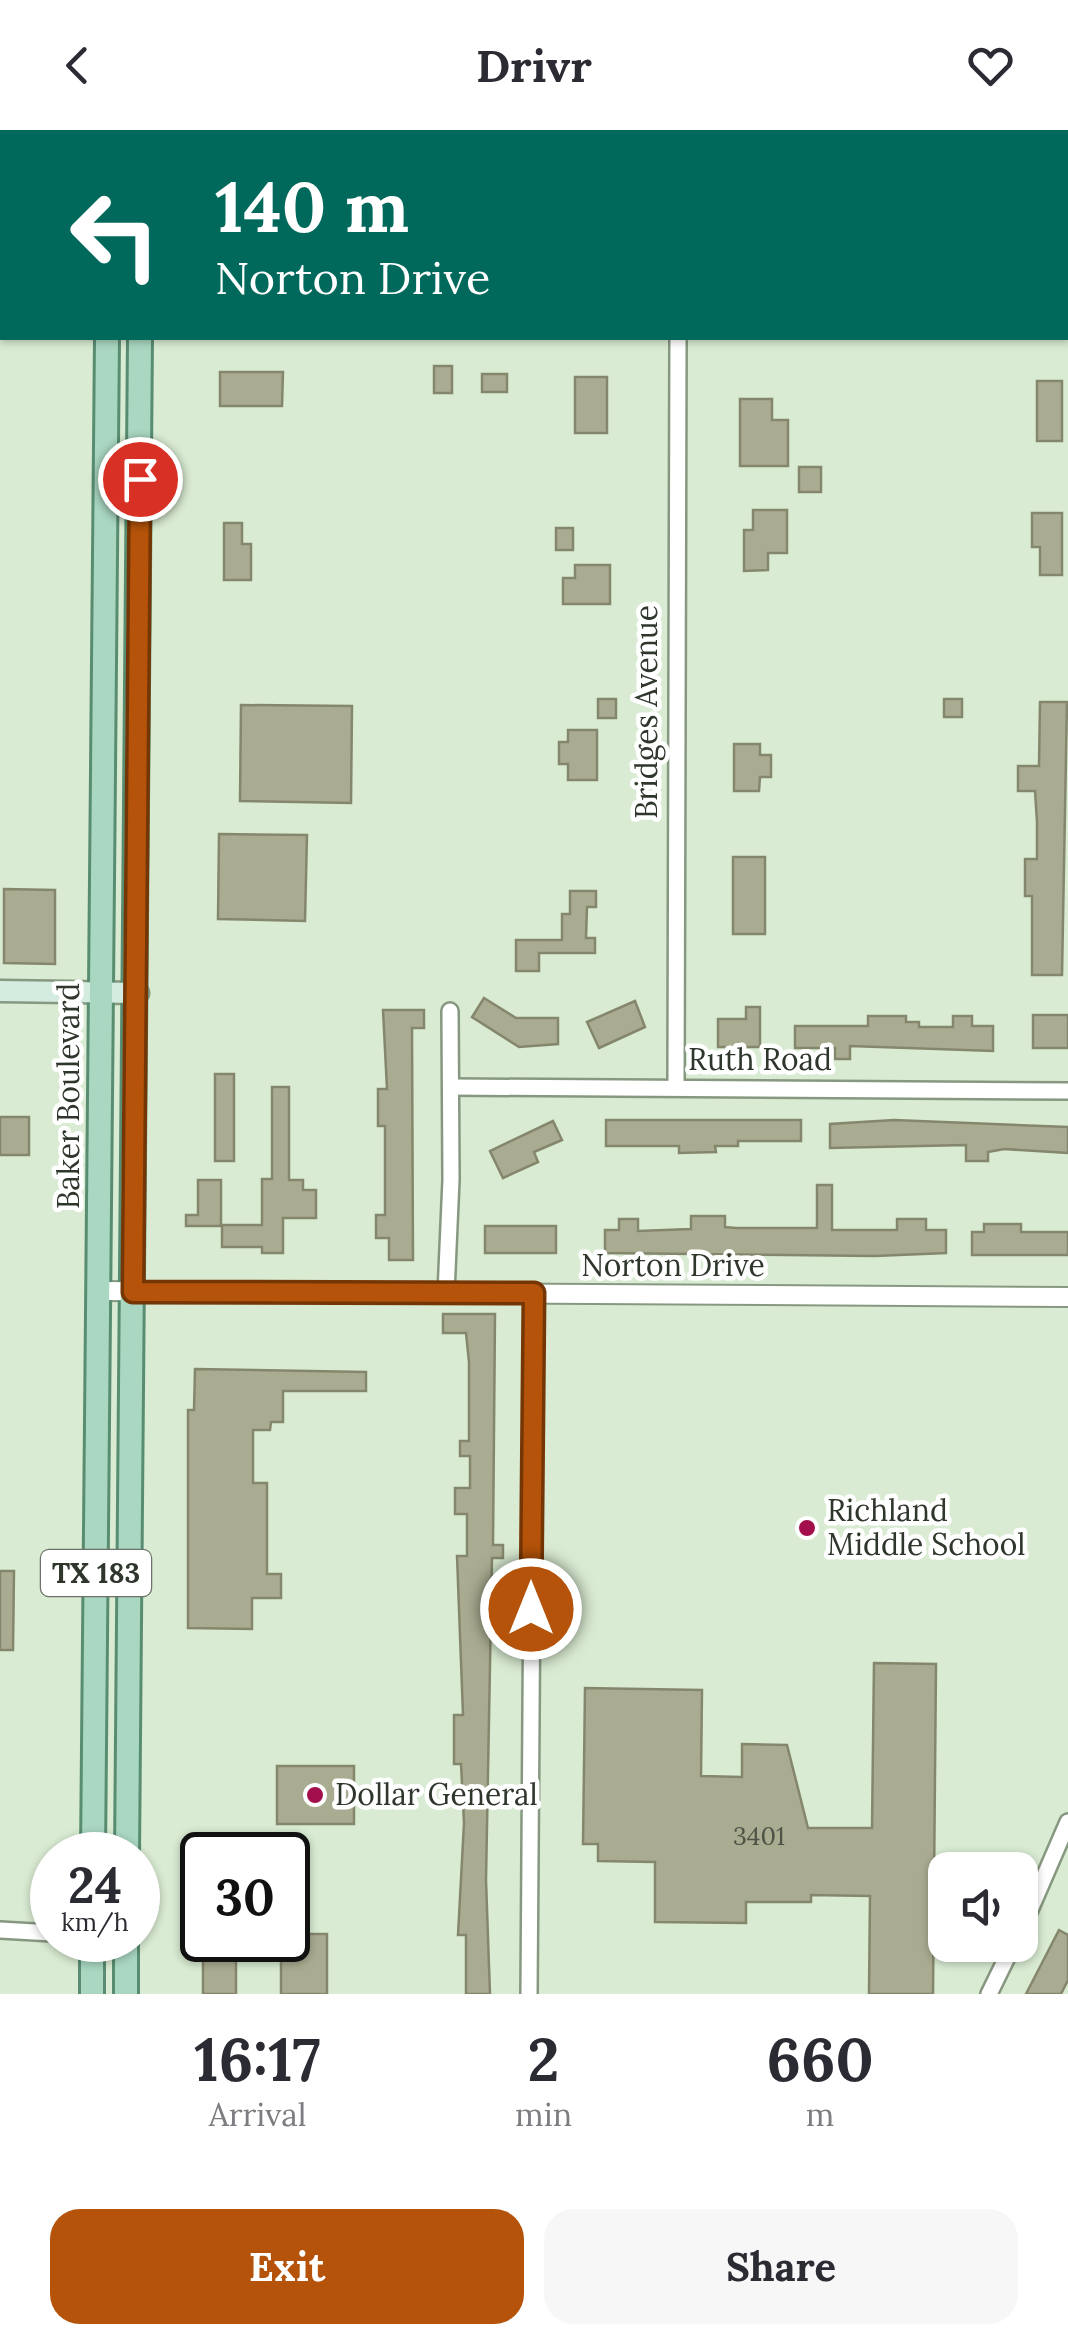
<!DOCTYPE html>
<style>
body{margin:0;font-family:Lora,serif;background:#f7f7f7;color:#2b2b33;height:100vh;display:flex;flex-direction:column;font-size:38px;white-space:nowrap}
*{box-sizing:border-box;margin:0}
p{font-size:32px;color:#7c7c81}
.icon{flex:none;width:55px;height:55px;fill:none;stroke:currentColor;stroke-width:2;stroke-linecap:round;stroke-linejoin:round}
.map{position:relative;height:1864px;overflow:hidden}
.panel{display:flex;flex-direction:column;background:#fff;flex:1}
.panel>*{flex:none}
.guide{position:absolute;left:0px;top:0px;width:1070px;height:210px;box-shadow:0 2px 8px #0004;background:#00695c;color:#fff;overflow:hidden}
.tools{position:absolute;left:928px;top:1722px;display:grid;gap:20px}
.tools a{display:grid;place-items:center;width:110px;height:110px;border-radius:20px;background:#fff;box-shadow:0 2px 8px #0004;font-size:50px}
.speed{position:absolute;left:30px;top:1702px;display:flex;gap:20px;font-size:50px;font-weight:700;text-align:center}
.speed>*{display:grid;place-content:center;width:130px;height:130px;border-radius:50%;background:#fff;box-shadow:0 2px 8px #0004;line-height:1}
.speed small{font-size:25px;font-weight:400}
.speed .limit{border:5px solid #111;border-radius:15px;background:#fff;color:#111}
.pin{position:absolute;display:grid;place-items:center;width:85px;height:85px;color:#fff;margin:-42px;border:5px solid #fff;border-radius:50%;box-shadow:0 2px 10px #0007}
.me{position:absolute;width:110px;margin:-55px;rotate:0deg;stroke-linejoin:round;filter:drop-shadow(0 0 8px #0008)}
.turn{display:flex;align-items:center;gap:35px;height:210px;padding:0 50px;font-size:45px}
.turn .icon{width:130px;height:130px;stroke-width:2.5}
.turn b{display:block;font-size:70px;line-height:85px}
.eta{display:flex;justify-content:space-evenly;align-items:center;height:170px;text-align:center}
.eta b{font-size:60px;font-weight:700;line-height:70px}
.action{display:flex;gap:20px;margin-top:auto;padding:20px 50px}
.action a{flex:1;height:115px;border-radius:30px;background:#b45309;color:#fff;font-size:40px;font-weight:700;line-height:115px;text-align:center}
.action a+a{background:#f7f7f7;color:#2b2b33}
header{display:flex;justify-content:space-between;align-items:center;height:130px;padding:0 50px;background:#fff;font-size:45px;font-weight:700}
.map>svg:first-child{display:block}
.building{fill:#aaac91;stroke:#85876c;stroke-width:2.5}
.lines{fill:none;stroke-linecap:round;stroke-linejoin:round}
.minor-casing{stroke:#879881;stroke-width:20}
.tertiary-casing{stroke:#879881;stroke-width:22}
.secondary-casing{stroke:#879881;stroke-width:25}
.primary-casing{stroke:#598d72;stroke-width:28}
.minor{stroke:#fff;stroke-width:15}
.tertiary{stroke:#fff;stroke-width:18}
.secondary{stroke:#d4ebe0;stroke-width:20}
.primary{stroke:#a9d7c1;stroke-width:22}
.route-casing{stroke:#753606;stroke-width:25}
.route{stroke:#b45309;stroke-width:18}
.poi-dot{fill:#a30e4d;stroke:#fff;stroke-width:4}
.labels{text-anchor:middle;stroke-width:9;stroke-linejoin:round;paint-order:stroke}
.number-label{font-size:25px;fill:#4e5445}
.shield{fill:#fff;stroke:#6d726b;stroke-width:2.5}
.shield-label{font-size:28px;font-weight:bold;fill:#2f362c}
.street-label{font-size:30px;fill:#2f362c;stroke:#fff}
.poi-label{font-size:30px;fill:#2f362c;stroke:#fff;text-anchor:start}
</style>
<header><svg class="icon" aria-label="back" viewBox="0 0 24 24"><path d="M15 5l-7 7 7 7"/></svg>Drivr<svg class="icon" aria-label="heart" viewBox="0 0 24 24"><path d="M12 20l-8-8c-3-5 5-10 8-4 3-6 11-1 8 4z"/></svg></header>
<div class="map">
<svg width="1068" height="1864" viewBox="0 0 1068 1864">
<rect width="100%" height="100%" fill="#d9ebd2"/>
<!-- building -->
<g class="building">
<rect x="434" y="236" width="18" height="27"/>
<polygon points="220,242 283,242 282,276 220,276"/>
<rect x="482" y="244" width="25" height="18"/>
<rect x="575" y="247" width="32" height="56"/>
<rect x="1037" y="251" width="25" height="60"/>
<polygon points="740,269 772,269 772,290 788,290 788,336 740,336"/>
<rect x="799" y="337" width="22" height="25"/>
<polygon points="753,380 787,380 787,423 768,423 768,440 744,441 744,400 753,400"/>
<polygon points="1032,383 1062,383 1062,445 1040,445 1040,417 1032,417"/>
<polygon points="224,393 242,393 242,414 251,414 251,450 224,450"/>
<rect x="556" y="398" width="17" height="22"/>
<polygon points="575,435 610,435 610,474 563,474 563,448 575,448"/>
<rect x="598" y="569" width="18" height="19"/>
<rect x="944" y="569" width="18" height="18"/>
<polygon points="1040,572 1067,572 1062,845 1032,845 1032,766 1025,766 1025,729 1037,729 1037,692 1035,661 1018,661 1018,636 1039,636"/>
<polygon points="241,575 352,576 351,673 240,671"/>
<polygon points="568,600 597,600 597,650 568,650 568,634 559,634 559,612 568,612"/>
<polygon points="734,614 760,614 760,625 771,625 771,647 760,647 759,661 734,661"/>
<polygon points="219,704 307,705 305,791 218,789"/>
<rect x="733" y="727" width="32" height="77"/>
<polygon points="4,759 55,760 55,834 4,833"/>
<polygon points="570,761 596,761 596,777 587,777 586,808 595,808 595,823 539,823 539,841 516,841 516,810 562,810 562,784 570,784"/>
<polygon points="484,868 516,888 558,888 558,914 519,917 472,887"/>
<polygon points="635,871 645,897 599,918 587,892"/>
<polygon points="746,877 760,877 760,917 718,917 718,889 746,889"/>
<polygon points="383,880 424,880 424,898 412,898 413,1130 389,1130 389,1108 376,1108 376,1085 385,1085 385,996 378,996 378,959 387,959"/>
<rect x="1033" y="885" width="35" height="33"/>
<polygon points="868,886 906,886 906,892 919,892 919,897 953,897 953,886 972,886 972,896 993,896 993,921 850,916 850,929 835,929 835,918 795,918 795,896 868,896"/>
<rect x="215" y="944" width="19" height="87"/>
<polygon points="272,957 289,957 289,1050 303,1050 303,1060 316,1060 316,1088 283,1088 283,1123 262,1123 262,1117 222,1117 222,1095 262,1095 262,1049 272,1049"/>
<rect x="0" y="987" width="29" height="38"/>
<polygon points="606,990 801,990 801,1011 738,1011 738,1016 715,1016 716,1022 679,1023 679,1016 606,1016"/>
<polygon points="894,990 1068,997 1068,1023 1004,1019 988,1022 988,1031 966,1031 966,1015 830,1018 830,994"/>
<polygon points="553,991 562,1010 534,1022 538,1032 503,1048 490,1021"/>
<polygon points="198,1050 221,1050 221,1096 186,1096 186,1085 198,1085"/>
<polygon points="817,1055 832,1055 832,1100 897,1100 897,1089 926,1089 926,1100 946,1100 946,1123 875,1126 605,1123 605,1100 619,1100 619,1089 638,1089 638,1101 691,1099 691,1086 725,1086 725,1097 736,1098 817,1098"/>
<polygon points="984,1094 1021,1094 1021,1102 1068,1102 1068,1125 972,1125 972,1102 984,1102"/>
<rect x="485" y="1096" width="71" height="27"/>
<polygon points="443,1184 495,1184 493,1415 503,1415 503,1428 492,1428 486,1750 490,1864 466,1864 466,1805 458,1805 464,1693 461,1634 454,1634 454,1585 463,1585 457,1426 467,1426 467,1384 455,1384 455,1358 470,1358 470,1326 460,1326 460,1311 469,1311 469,1232 466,1203 443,1203"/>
<polygon points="195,1239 366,1242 366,1261 283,1261 283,1292 271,1292 270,1300 253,1300 253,1353 267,1353 267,1444 281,1444 281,1468 252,1468 252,1499 188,1498 188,1280 194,1280"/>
<polygon points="0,1441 14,1441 13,1520 0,1520"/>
<polygon points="874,1533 936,1534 933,1864 869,1864 870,1766 811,1765 811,1772 746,1772 746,1793 655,1792 655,1732 598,1731 598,1714 583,1714 585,1558 702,1560 701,1646 742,1647 742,1614 787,1615 808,1698 872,1698"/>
<rect x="277" y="1636" width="77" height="58"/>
<polygon points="1059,1800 1068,1805 1068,1850 1061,1864 1026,1864"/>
<polygon points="288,1804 327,1804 327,1864 281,1864 281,1810 288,1810"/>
<rect x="203" y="1810" width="33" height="54"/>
</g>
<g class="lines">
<defs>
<g id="minor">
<polyline points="414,0 414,2"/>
<polyline points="323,2 323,0"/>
<polyline points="682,2 682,0"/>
<polyline points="676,956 678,208"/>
<polyline points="451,957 1068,961"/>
<polyline points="446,1163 451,1050 450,881"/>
<polyline points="0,1800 52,1803"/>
<polyline points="1020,1803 1068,1692"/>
<polyline points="529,1864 534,1163"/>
<polyline points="989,1864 1013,1815"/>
</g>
<polyline id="tertiary" points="97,1161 1068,1167"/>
<polyline id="secondary" points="0,861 138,863"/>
<g id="primary">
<polyline points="109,2 109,0"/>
<polyline points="142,2 142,0"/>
<polyline points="93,1725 107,208"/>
<polyline points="127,1725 140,208"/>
<polyline points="92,1864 92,1810"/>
<polyline points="126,1864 126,1810"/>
</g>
</defs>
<!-- minor casing -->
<use href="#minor" class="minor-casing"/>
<!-- tertiary casing -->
<use href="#tertiary" class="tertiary-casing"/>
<!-- secondary casing -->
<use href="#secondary" class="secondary-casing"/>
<!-- primary casing -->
<use href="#primary" class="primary-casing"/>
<!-- minor -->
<use href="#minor" class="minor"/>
<!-- tertiary -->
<use href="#tertiary" class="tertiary"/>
<!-- secondary -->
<use href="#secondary" class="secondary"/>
<!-- primary -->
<use href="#primary" class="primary"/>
</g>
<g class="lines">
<defs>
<polyline id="route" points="140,349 133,1162 534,1163 531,1479"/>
</defs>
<!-- route casing -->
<use href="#route" class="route-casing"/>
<!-- route -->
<use href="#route" class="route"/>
</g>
<!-- markers -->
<g class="poi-dot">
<circle cx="807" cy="1398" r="10"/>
<circle cx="315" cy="1665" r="10"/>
</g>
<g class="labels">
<!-- number labels -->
<g class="number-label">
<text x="759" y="1715">3401</text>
</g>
<!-- shield labels -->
<rect class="shield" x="41" y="1420" width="110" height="46" rx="8"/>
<g class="shield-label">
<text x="96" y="1453">TX 183</text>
</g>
<!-- street labels -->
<g class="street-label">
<text transform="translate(647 582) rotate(-90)" y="10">Bridges Avenue</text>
<text x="760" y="940">Ruth Road</text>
<text transform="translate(69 966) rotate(-90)" y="10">Baker Boulevard</text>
<text x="673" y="1146">Norton Drive</text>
</g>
<!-- poi labels -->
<g class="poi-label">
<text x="827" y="1391">Richland<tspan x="827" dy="34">Middle School</tspan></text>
<text x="335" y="1675">Dollar General</text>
</g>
</g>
</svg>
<div class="tools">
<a><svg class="icon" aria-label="sound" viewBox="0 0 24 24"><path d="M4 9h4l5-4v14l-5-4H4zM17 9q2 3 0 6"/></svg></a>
</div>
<div class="speed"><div>24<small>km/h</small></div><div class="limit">30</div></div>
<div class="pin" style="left:140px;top:349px;background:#d93025"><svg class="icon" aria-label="arrive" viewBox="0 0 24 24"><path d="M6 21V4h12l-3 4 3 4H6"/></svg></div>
<svg class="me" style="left:531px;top:1479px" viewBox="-20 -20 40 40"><circle r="17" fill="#b45309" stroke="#fff" stroke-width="3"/><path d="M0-11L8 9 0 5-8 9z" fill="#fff"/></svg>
<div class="guide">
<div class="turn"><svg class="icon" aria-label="left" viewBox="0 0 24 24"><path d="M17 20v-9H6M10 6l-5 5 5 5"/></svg><div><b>140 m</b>Norton Drive</div></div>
</div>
</div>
<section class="panel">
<div class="eta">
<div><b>16:17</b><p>Arrival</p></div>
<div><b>2</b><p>min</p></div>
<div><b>660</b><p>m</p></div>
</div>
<div class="action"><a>Exit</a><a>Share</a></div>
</section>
